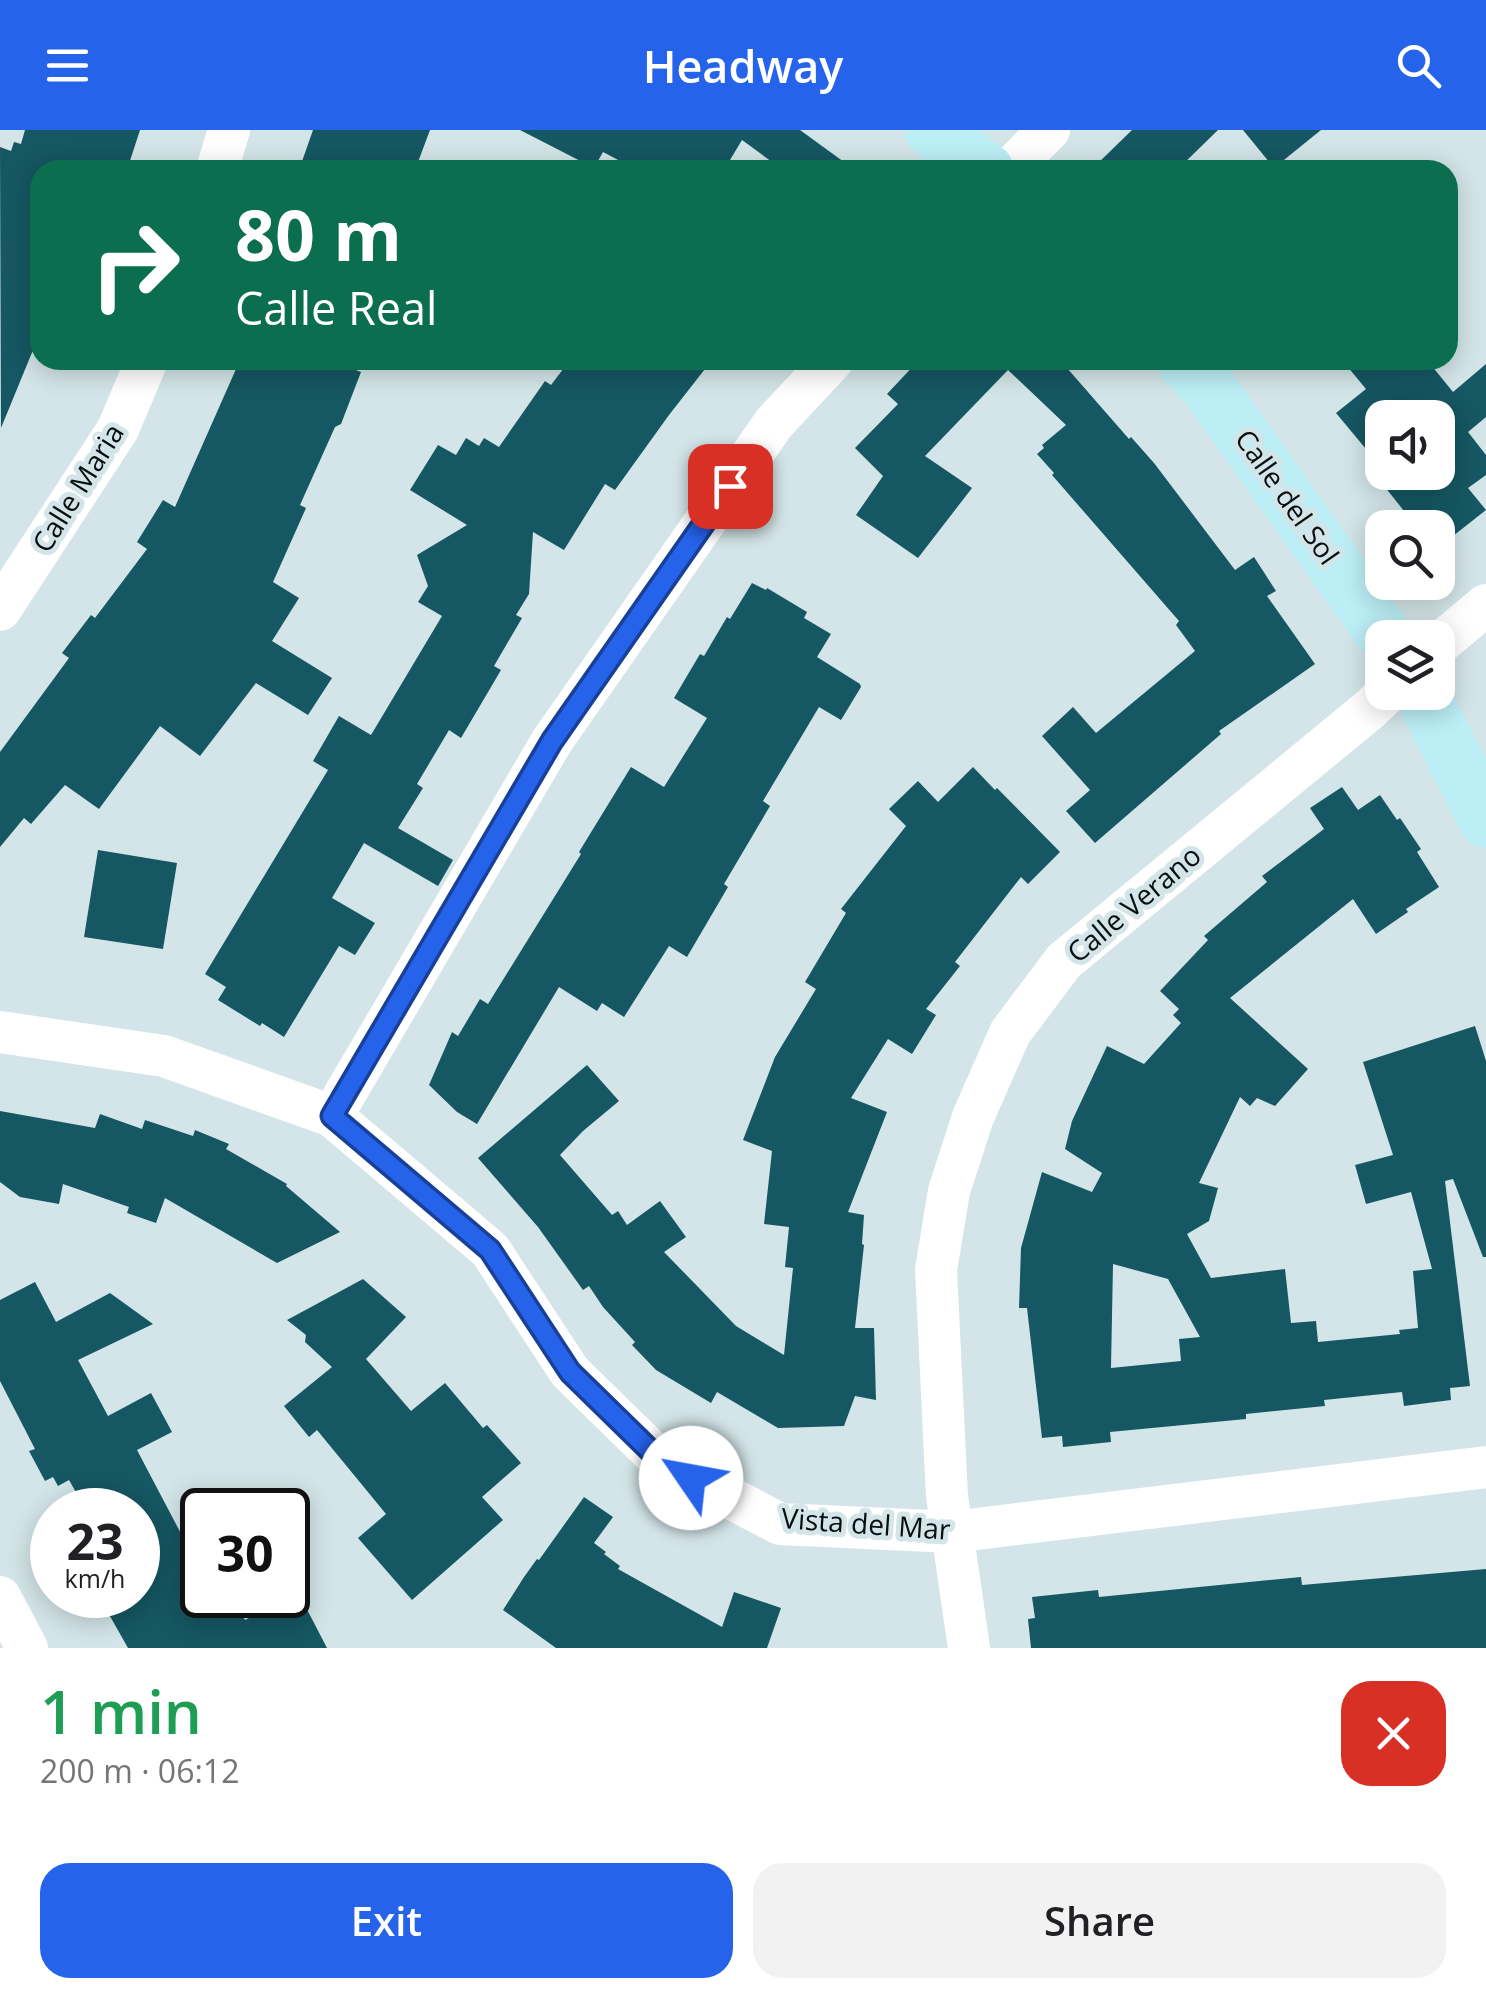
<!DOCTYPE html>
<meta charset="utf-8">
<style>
body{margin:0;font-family:"Open Sans",sans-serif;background:#f2f2f2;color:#202124;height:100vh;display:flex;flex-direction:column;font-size:38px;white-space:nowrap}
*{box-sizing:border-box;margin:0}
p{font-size:32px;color:#757577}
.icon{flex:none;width:55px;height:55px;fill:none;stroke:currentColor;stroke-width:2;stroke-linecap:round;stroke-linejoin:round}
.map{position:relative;height:1518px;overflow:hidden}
.sheet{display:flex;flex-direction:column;background:#fff;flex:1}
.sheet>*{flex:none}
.top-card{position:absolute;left:30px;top:30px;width:1428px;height:210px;border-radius:30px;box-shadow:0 5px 25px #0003;background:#0b6e4f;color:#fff;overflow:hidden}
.buttons{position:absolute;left:1365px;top:270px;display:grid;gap:20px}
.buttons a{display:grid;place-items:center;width:90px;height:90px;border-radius:20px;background:#fff;box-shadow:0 5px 25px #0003;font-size:50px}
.speed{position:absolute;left:30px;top:1358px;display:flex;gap:20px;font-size:50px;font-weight:700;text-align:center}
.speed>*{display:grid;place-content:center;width:130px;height:130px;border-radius:50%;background:#fff;box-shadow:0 5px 25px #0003;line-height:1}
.speed small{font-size:25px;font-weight:400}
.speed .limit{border:5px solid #111;border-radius:15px;background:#fff;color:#111}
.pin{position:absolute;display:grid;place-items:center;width:85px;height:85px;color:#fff;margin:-42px;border-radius:20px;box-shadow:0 5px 15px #0006}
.me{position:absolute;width:110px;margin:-55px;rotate:303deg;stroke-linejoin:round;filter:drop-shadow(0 0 8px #0008)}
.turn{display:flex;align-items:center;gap:35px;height:210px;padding:0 40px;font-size:45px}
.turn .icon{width:130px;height:130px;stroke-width:2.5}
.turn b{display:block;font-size:70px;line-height:85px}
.round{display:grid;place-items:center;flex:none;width:105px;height:105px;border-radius:30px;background:#f2f2f2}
.overview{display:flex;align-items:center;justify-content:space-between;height:170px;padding:0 40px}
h1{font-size:60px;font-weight:600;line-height:75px;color:#1e9e55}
.primary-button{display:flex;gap:20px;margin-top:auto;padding:20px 40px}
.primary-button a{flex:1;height:115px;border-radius:30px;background:#2563eb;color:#fff;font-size:40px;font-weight:600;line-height:115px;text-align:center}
.primary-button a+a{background:#f2f2f2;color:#202124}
header{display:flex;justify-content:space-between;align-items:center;height:130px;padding:0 40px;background:#2563eb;color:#fff;font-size:45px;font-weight:600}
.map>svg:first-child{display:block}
.building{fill:#155762;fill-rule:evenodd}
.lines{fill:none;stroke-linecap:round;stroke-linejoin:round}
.street{stroke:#fff;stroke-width:42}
.secondary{stroke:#bbeef5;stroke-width:55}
.route-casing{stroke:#184099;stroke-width:25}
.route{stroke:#2563eb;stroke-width:18}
.labels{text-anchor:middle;stroke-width:10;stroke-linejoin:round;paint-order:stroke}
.street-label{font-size:28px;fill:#080e0f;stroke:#d3e5e8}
</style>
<header><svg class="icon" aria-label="menu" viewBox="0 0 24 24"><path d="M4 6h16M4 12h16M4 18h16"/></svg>Headway<svg class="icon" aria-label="search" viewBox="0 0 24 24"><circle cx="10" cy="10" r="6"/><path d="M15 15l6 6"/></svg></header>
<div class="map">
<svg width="1486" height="1518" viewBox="0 0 1486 1518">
<rect width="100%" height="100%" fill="#d3e5e8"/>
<!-- building -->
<g class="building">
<polygon points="25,0 140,0 127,40 40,40 40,203 1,298 0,17 11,21 14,12 21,14"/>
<polygon points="313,0 430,0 415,40 299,40"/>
<polygon points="520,0 800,0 855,40 783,40 742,10 724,40 637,40 603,22 594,38"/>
<polygon points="1132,0 1218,0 1177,40 1091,40"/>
<polygon points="1243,0 1321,0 1274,38"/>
<polygon points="240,230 329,230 361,242 341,294 335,297 300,375 306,378 273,452 299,468 272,511 332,548 308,585 256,553 200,626 160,596 99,679 65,655 31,694 24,688 0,717 0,622 69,528 62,523 91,485 95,488 147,419 137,412 163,370 175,377"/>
<polygon points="570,230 712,230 669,285 615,360 605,354 564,420 533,402 529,464 516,485 522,488 494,536 501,540 461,608 449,600 417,654 423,658 398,698 453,730 438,756 364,713 332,768 375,793 355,825 339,816 284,907 262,893 260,896 218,870 226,857 205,844 328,640 313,631 339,586 371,605 442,486 418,472 428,456 417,425 467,395 410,360 438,315 456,325 466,308 479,316 484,308 499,317 545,251 551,255"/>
<polygon points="919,230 1060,230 1129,309 1131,307 1154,333 1235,440 1254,427 1276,461 1267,466 1315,534 1219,601 1221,604 1095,713 1066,681 1090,660 1042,606 1073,577 1096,603 1195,521 1176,495 1179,491 1052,345 1054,343 1037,324 1044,318 1042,315 1066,295 1008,240 925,326 972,358 918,428 856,385 883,346 855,318 898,274 887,264"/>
<path d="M1342,230h85l26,32 33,-28v53l-18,15 18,23v20l-18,13 18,22 -47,37 -1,-19h-15l-12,-15 -7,-2 -35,-44 7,-6 -40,-48 30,-24zM1382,288h56v54h-56z"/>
<polygon points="752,453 766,460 767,458 807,482 804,488 831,504 817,527 860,554 861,557 841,590 819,577 763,671 770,676 724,754 728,757 687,827 669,816 624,887 602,873 597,881 559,857 477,994 457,982 429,955 452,902 458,906 480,869 488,874 581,724 579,722 631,637 664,657 707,588 674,568 700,524 704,526 727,487 730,489"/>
<polygon points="973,637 995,660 997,658 1060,722 1028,754 1021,747 955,832 960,836 926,879 936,885 912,924 888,909 851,968 887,982 848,1082 864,1085 862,1114 864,1115 855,1198 874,1198 876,1270 855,1266 844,1296 778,1298 717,1262 711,1273 656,1240 632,1215 635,1212 603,1177 589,1156 583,1160 538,1097 478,1028 587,935 619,971 583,1001 560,1025 612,1085 618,1081 627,1095 660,1071 686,1107 664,1122 736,1196 784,1225 793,1138 785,1137 789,1097 764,1094 772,1021 743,1010 775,927 816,859 805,852 846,783 841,779 906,696 889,679 918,651 938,672"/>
<path d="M1342,657l16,23 22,-15 17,25 3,-2 21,31 -4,3 22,35 -33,22 2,3 -32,22 -23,-35 -123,99 78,71 -33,37 -18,-8 -7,8 -10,-9 -41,86 19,5 -9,33 -22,13 24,44 74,-9 6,54 25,-2 2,21 82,-8 -1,-4 19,-2 -5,-57 19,-2 -21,-77 -45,12 -11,-39 38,-10 -30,-93 112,-36 11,35v196h-3l-30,-78 -8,2 25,205 -20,2 1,12 -47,6 -2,-14 -78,8 1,6 -79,8v5l-136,13 1,10 -48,5 -1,-11 -20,2 -15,-130h-8l2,-60 21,-76 50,20 10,-19 -37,-24 7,-28 35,-75 37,18 37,-41 -8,-8 6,-6 -19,-18 48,-51 -4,-4 63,-54 -5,-6 62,-47 -14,-21zM1113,1134l55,15 32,58 -21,2 2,22 -70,7z"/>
<polygon points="98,720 177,733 163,819 84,807"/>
<polygon points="0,981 95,998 100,984 142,999 145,990 193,1006 195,1000 229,1014 226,1019 287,1054 286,1056 340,1102 277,1133 165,1068 156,1093 127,1083 129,1077 63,1054 59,1074 20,1067 0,1052"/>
<polygon points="363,1149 406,1187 366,1229 411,1281 445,1253 483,1298 487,1295 521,1333 482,1367 503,1390 412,1470 358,1408 386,1384 317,1300 309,1307 284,1276 332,1237 305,1212 306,1205 287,1190"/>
<polygon points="35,1152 56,1192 110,1163 153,1194 78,1230 108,1286 151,1263 172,1302 137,1320 187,1415 190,1414 202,1437 202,1465 230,1465 245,1490 298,1462 327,1518 128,1518 98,1465 138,1465 138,1380 86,1380 69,1350 58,1356 53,1347 45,1351 29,1321 35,1319 0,1251 0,1170"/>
<polygon points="584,1367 613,1387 594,1413 606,1422 604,1424 620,1436 618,1439 722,1497 734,1462 781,1478 767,1518 556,1518 503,1480 524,1447 537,1429 539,1430"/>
<polygon points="1486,1439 1486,1518 1031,1518 1028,1489 1035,1488 1032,1467 1098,1460 1099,1467 1301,1447 1302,1455"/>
</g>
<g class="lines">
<!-- street -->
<g class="street">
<polyline points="217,40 229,0"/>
<polyline points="1009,40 1049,0"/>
<polyline points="0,480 118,299 147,230"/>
<polyline points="1438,515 1486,475"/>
<polyline points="0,902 164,926 332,986 490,1120 570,1242 662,1332 780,1394 952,1402 1486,1337"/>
<polyline points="332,986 552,611 774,293 833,230"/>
<polyline points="0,1467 27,1518"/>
<polyline points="969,1518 947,1366 936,1140 949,1061 973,987 1010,903 1064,831 1369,580 1388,562"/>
</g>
<!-- secondary -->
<g class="secondary">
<polyline points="932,0 986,40"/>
<polyline points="1183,230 1209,258 1386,508"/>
<polyline points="1421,562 1486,690"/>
</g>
</g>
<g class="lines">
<defs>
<polyline id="route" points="691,1348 662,1332 570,1242 490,1120 332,986 552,611 730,356"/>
</defs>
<!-- route casing -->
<use href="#route" class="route-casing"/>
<!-- route -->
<use href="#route" class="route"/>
</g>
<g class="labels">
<!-- street labels -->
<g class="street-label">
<text transform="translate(78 358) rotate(-58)" y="10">Calle Maria</text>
<text transform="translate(1287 367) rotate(55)" y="10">Calle del Sol</text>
<text transform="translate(1134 774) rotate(-40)" y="10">Calle Verano</text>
<text transform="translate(866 1394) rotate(4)" y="10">Vista del Mar</text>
</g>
</g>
</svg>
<div class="buttons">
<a><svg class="icon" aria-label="sound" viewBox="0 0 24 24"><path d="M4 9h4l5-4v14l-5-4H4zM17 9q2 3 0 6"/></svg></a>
<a><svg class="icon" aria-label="search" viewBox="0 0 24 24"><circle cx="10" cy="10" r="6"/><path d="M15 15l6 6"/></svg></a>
<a><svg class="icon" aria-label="layers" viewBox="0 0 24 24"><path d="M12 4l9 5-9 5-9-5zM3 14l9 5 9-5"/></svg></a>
</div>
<div class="speed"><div>23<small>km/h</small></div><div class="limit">30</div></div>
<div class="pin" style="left:730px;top:356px;background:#d93025"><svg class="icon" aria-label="arrive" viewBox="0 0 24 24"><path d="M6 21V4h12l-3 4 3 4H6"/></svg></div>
<svg class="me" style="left:691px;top:1348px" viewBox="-20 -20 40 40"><circle r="19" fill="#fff"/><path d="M0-13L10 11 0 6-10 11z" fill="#2563eb"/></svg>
<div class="top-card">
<div class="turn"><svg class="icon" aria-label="right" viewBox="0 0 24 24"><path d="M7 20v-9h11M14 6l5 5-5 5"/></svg><div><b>80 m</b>Calle Real</div></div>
</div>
</div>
<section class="sheet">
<div class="overview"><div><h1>1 min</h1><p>200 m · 06:12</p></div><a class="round" style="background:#d93025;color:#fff"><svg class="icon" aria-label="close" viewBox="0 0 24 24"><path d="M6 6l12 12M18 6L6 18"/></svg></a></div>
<div class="primary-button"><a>Exit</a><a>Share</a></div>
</section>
